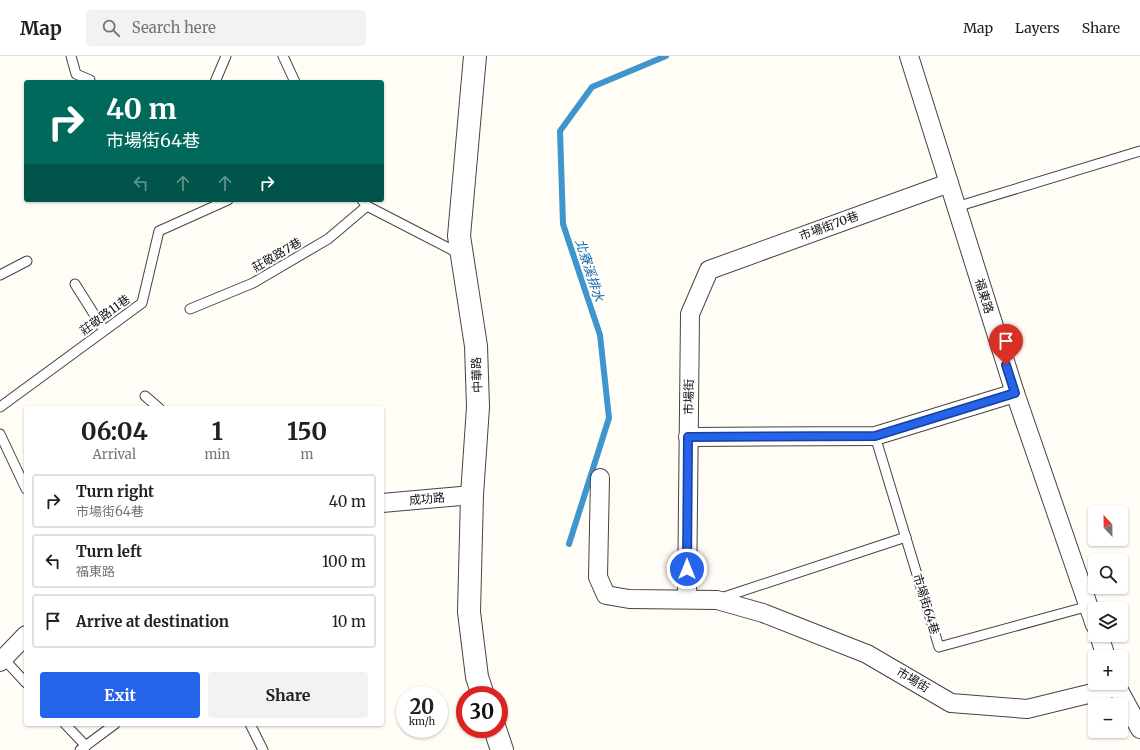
<!DOCTYPE html>
<meta charset="utf-8">
<style>
body{margin:0;font-family:Merriweather,"Noto Sans TC",serif;background:#f2f2f2;color:#202124;height:100vh;display:flex;flex-direction:column;font-size:15px;white-space:nowrap}
*{box-sizing:border-box;margin:0}
p{font-size:13px;color:#757577}
.icon{flex:none;width:22px;height:22px;fill:none;stroke:currentColor;stroke-width:2;stroke-linecap:round;stroke-linejoin:round}
.map{position:relative;flex:1;overflow:hidden}
.drawer{position:absolute;left:24px;top:350px;width:360px;height:320px;display:flex;flex-direction:column;background:#fff;border-radius:4px;box-shadow:0 1px 3px #0004}
.drawer>*{flex:none}
.guide{position:absolute;left:24px;top:24px;width:360px;height:122px;border-radius:4px;box-shadow:0 1px 3px #0004;background:#00695c;color:#fff;overflow:hidden}
.needle{width:26px;rotate:338deg}
.controls{position:absolute;left:1088px;top:450px;display:grid;gap:8px}
.controls a{display:grid;place-items:center;width:40px;height:40px;border-radius:4px;background:#fff;box-shadow:0 1px 3px #0004;font-size:20px}
.speed{position:absolute;left:396px;top:630px;display:flex;gap:8px;font-size:20px;font-weight:700;text-align:center}
.speed>*{display:grid;place-content:center;width:52px;height:52px;border-radius:50%;background:#fff;box-shadow:0 1px 3px #0004;line-height:1}
.speed small{font-size:10px;font-weight:400}
.speed .limit{border:6px solid #d22;background:#fff;color:#111}
.pin{position:absolute;display:grid;place-items:center;width:34px;height:34px;color:#fff;margin:-41px -17px;border-radius:50% 50% 50% 0;rotate:-45deg;box-shadow:0 0 4px #0007}
.pin .icon{rotate:45deg}
.me{position:absolute;width:44px;margin:-22px;rotate:0deg;stroke-linejoin:round;filter:drop-shadow(0 0 3px #0008)}
.turn{display:flex;align-items:center;gap:14px;height:84px;padding:0 16px;font-size:18px}
.turn .icon{width:52px;height:52px;stroke-width:2.5}
.turn b{display:block;font-size:28px;line-height:34px}
.lanes{display:flex;align-items:center;height:38px;padding:0 16px;background:#0003;justify-content:center;gap:20px;direction:ltr}
.lanes .off{opacity:.35}
.eta{display:flex;justify-content:space-evenly;align-items:center;height:68px;text-align:center}
.eta b{font-size:24px;font-weight:700;line-height:28px}
.button{display:flex;gap:8px;margin-top:auto;padding:8px 16px}
.button a{flex:1;height:46px;border-radius:4px;background:#2563eb;color:#fff;font-size:16px;font-weight:700;line-height:46px;text-align:center}
.button a+a{background:#f2f2f2;color:#202124}
ul{padding:0;list-style:none}
li{display:flex;align-items:center;gap:12px;height:54px;margin:0 8px 6px;padding:0 8px;border:2px solid #e0e0e0;border-radius:4px}
li div{flex:1}
li b{display:block;font-size:15px}
li em{font-style:normal}
header{display:flex;align-items:center;gap:24px;box-sizing:border-box;height:56px;padding:0 20px;background:#fff;border-bottom:1px solid #e0e0e0}
header strong{font-size:19px}
nav{display:flex;gap:22px;margin-inline-start:auto;font-size:14px}
.search{width:280px;height:36px;background:#f2f2f2;display:flex;align-items:center;gap:10px;box-sizing:border-box;padding:0 14px;border-radius:4px;color:#757577;font-size:15px}
.map>svg:first-child{display:block}
.lines{fill:none;stroke-linecap:round;stroke-linejoin:round}
.stream{stroke:#3f96cf;stroke-width:6}
.service-casing{stroke:#444;stroke-width:11}
.minor-casing{stroke:#444;stroke-width:20}
.tertiary-casing{stroke:#444;stroke-width:24}
.service{stroke:#fff;stroke-width:9}
.minor{stroke:#fff;stroke-width:18}
.tertiary{stroke:#fff;stroke-width:22}
.route-casing{stroke:#184099;stroke-width:10}
.route{stroke:#2563eb;stroke-width:7}
.labels{text-anchor:middle;stroke-width:4;stroke-linejoin:round;paint-order:stroke}
.street-label{font-size:12px;fill:#111;stroke:#fff}
.water-label{font-size:13px;font-style:italic;fill:#1768a6;stroke:#fff}
</style>
<header>
<strong>Map</strong>
<div class="search"><svg class="icon" aria-label="search" viewBox="0 0 24 24"><circle cx="10" cy="10" r="6"/><path d="M15 15l6 6"/></svg>Search here</div>
<nav><a>Map</a><a>Layers</a><a>Share</a></nav>
</header>
<div class="map">
<svg width="1140" height="694" viewBox="0 0 1140 694">
<rect width="100%" height="100%" fill="#fffdf5"/>
<g class="lines">
<!-- stream -->
<polyline class="stream" points="569,488 609,362 600,279 563,168 560,75 592,31 666,0"/>
<defs>
<g id="service">
<polyline points="71,0 76,18 90,24 90,26"/>
<polyline points="283,0 295,26"/>
<polyline points="215,26 226,0"/>
<polyline points="362,144 367,150 460,198"/>
<polyline points="956,151 1140,95"/>
<polyline points="0,219 27,205"/>
<polyline points="75,228 104,274"/>
<polyline points="190,253 253,227 328,183 367,150"/>
<polyline points="145,340 159,352"/>
<polyline points="0,351 142,247 159,175 228,144"/>
<polyline points="0,378 26,433"/>
<polyline points="875,380 939,591 1089,550"/>
<polyline points="721,542 906,481"/>
<polyline points="3,602 26,627"/>
<polyline points="65,668 86,690"/>
<polyline points="250,668 263,694"/>
<polyline points="80,694 115,668"/>
</g>
<g id="minor">
<polyline points="909,0 1015,337 1095,569"/>
<polyline points="688,381 875,380 1015,337"/>
<polyline points="600,422 598,521 606,539 629,543 717,544 763,557 867,598 951,647 1027,653 1117,631"/>
<polyline points="382,447 472,439"/>
<polyline points="687,543 690,258 709,214 949,127"/>
<polyline points="1099,579 1106,601"/>
<polyline points="0,606 26,579"/>
<polyline points="1115,627 1140,673"/>
</g>
<g id="tertiary">
<polyline points="475,0 459,180 476,290 478,351 472,439 469,556 477,621 483,639"/>
<polyline points="495,673 502,694"/>
</g>
</defs>
<!-- service casing -->
<use href="#service" class="service-casing"/>
<!-- minor casing -->
<use href="#minor" class="minor-casing"/>
<!-- tertiary casing -->
<use href="#tertiary" class="tertiary-casing"/>
<!-- service -->
<use href="#service" class="service"/>
<!-- minor -->
<use href="#minor" class="minor"/>
<!-- tertiary -->
<use href="#tertiary" class="tertiary"/>
</g>
<g class="lines">
<defs>
<polyline id="route" points="687,513 688,381 875,380 1015,337 1006,309"/>
</defs>
<!-- route casing -->
<use href="#route" class="route-casing"/>
<!-- route -->
<use href="#route" class="route"/>
</g>
<g class="labels">
<!-- street labels -->
<g class="street-label">
<text transform="translate(829 170) rotate(-20)" y="4">市場街70巷</text>
<text transform="translate(277 199) rotate(-30)" y="4">莊敬路7巷</text>
<text transform="translate(984 240) rotate(73)" y="4">福東路</text>
<text transform="translate(105 259) rotate(-36)" y="4">莊敬路11巷</text>
<text transform="translate(477 319) rotate(-92)" y="4">中華路</text>
<text transform="translate(689 341) rotate(-89)" y="4">市場街</text>
<text transform="translate(427 443) rotate(-5)" y="4">成功路</text>
<text transform="translate(926 548) rotate(73)" y="4">市場街64巷</text>
<text transform="translate(913 624) rotate(31)" y="4">市場街</text>
</g>
<!-- water labels -->
<g class="water-label">
<text transform="translate(590 214) rotate(72)" y="5">北寮溪排水</text>
</g>
</g>
</svg>
<div class="controls">
<a><svg class="needle" viewBox="-14 -14 28 28"><path d="M0-13l5 13h-10z" fill="#e53935"/><path d="M0 13l5-13h-10z" fill="#757577"/></svg></a>
<a><svg class="icon" aria-label="search" viewBox="0 0 24 24"><circle cx="10" cy="10" r="6"/><path d="M15 15l6 6"/></svg></a>
<a><svg class="icon" aria-label="layers" viewBox="0 0 24 24"><path d="M12 4l9 5-9 5-9-5zM3 14l9 5 9-5"/></svg></a>
<a>+</a>
<a>−</a>
</div>
<div class="speed"><div>20<small>km/h</small></div><div class="limit">30</div></div>
<div class="pin" style="left:1006px;top:309px;background:#d93025"><svg class="icon" aria-label="arrive" viewBox="0 0 24 24"><path d="M6 21V4h12l-3 4 3 4H6"/></svg></div>
<svg class="me" style="left:687px;top:513px" viewBox="-20 -20 40 40"><circle r="17" fill="#2563eb" stroke="#fff" stroke-width="3"/><path d="M0-11L8 9 0 5-8 9z" fill="#fff"/></svg>
<div class="guide">
<div class="turn"><svg class="icon" aria-label="right" viewBox="0 0 24 24"><path d="M7 20v-9h11M14 6l5 5-5 5"/></svg><div><b>40 m</b>市場街64巷</div></div>
<div class="lanes"><svg class="icon off" aria-label="left" viewBox="0 0 24 24"><path d="M17 20v-9H6M10 6l-5 5 5 5"/></svg><svg class="icon off" aria-label="ahead" viewBox="0 0 24 24"><path d="M12 20V5M6 11l6-6 6 6"/></svg><svg class="icon off" aria-label="ahead" viewBox="0 0 24 24"><path d="M12 20V5M6 11l6-6 6 6"/></svg><svg class="icon" aria-label="right" viewBox="0 0 24 24"><path d="M7 20v-9h11M14 6l5 5-5 5"/></svg></div>
</div>
<section class="drawer">
<div class="eta">
<div><b>06:04</b><p>Arrival</p></div>
<div><b>1</b><p>min</p></div>
<div><b>150</b><p>m</p></div>
</div>
<ul>
<li><svg class="icon" aria-label="right" viewBox="0 0 24 24"><path d="M7 20v-9h11M14 6l5 5-5 5"/></svg><div><b>Turn right</b><p>市場街64巷</p></div><em>40 m</em></li>
<li><svg class="icon" aria-label="left" viewBox="0 0 24 24"><path d="M17 20v-9H6M10 6l-5 5 5 5"/></svg><div><b>Turn left</b><p>福東路</p></div><em>100 m</em></li>
<li><svg class="icon" aria-label="arrive" viewBox="0 0 24 24"><path d="M6 21V4h12l-3 4 3 4H6"/></svg><div><b>Arrive at destination</b></div><em>10 m</em></li>
</ul>
<div class="button"><a>Exit</a><a>Share</a></div>
</section>
</div>
